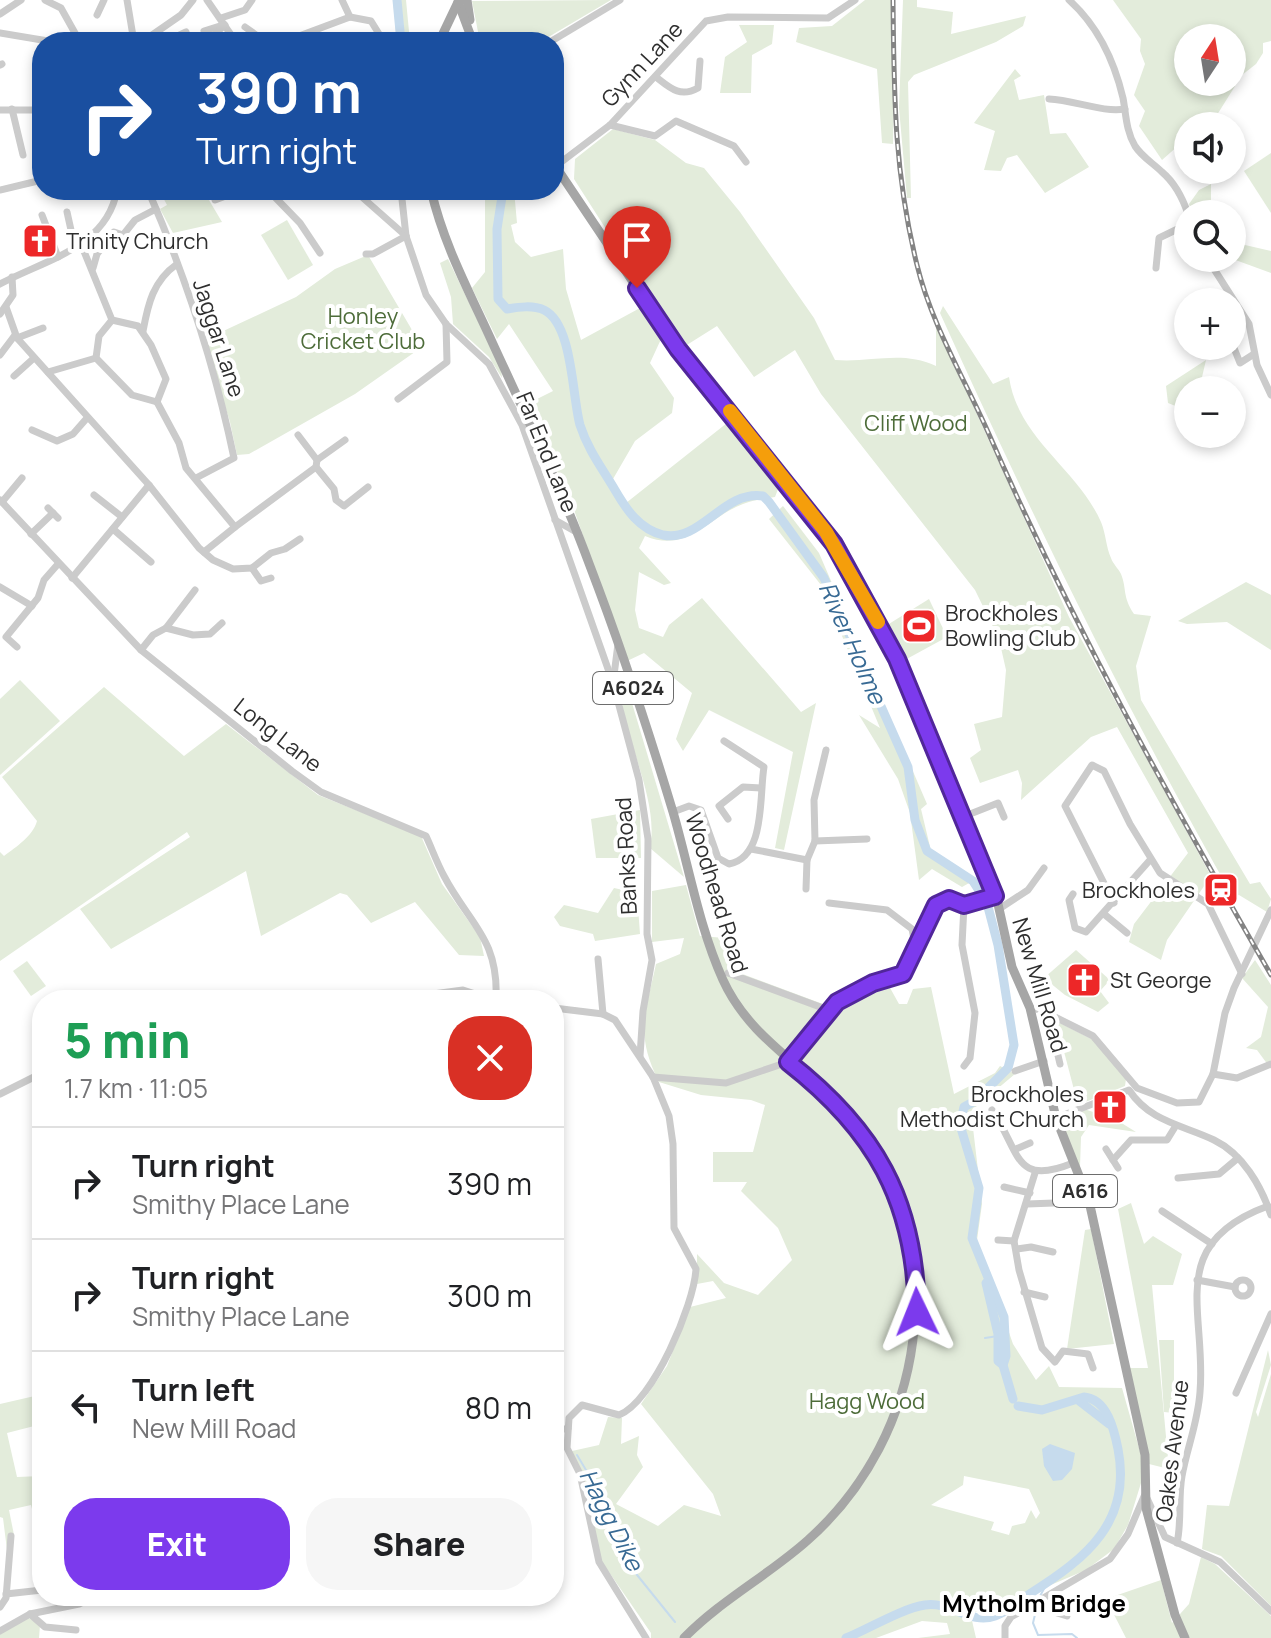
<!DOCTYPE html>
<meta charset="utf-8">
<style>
body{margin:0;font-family:Manrope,sans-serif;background:#f6f6f6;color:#202124;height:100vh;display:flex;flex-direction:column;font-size:30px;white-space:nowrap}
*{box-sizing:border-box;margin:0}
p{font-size:26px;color:#757577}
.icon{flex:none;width:44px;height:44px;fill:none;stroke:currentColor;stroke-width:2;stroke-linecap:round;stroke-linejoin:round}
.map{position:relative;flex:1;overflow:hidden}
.details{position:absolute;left:32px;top:990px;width:532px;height:616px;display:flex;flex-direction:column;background:#fff;border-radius:32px;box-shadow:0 4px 12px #0003}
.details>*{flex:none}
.hud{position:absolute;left:32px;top:32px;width:532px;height:168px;border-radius:32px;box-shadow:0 4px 12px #0003;background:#1a4fa0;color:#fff;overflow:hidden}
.needle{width:52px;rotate:12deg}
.controls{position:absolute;left:1174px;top:24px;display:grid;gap:16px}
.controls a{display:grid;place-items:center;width:72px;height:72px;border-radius:50%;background:#fff;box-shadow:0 4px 12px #0003;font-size:40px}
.pin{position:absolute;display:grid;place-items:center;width:68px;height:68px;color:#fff;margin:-82px -34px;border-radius:50% 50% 50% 0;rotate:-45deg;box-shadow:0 0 8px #0007}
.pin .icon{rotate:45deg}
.me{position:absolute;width:88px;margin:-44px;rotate:358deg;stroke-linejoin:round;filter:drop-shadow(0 0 6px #0008)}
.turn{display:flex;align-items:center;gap:28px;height:168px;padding:0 32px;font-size:36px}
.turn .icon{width:104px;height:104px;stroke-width:2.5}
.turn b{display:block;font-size:56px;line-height:68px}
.round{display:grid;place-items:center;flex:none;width:84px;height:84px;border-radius:32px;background:#f6f6f6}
.head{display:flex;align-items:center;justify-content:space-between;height:136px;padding:0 32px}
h1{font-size:48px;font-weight:800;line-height:60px;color:#1e9e55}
.button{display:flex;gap:16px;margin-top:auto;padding:16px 32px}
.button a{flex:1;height:92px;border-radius:32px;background:#7c3aed;color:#fff;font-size:32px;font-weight:800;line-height:92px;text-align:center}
.button a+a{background:#f6f6f6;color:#202124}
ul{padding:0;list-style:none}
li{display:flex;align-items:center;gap:24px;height:112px;padding:0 32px;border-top:2px solid #e0e0e0}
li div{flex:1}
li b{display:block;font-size:30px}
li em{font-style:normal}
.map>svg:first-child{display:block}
.green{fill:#e3ecdb;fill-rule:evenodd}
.water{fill:#c6dbed}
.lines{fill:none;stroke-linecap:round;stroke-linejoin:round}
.stream{stroke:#c6dbed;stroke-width:2}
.river{stroke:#c6dbed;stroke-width:9}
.minor{stroke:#cbcbcb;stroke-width:7}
.major{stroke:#a6a6a6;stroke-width:9}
.rail-casing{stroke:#838383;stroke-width:5}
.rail{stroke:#fff;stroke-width:2;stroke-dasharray:6;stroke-linecap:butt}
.route-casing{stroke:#51269a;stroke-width:20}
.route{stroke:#7c3aed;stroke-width:14}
.slow{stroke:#f59e0b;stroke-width:14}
.labels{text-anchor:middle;stroke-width:8;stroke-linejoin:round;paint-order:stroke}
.shield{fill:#fff;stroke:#6d6d6d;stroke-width:2}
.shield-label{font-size:20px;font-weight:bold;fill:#2e2e2e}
.street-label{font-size:22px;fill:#2e2e2e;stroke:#fff}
.poi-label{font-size:22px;fill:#2e2e2e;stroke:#fff;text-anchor:start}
.park-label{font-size:22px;fill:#4d6c39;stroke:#fff}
.water-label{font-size:24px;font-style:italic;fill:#386a94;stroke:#fff}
.neighbourhood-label{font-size:24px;font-weight:bold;fill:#000;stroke:#fff}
</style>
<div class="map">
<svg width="1271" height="1638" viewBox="0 0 1271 1638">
<rect width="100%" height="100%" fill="#fff"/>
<!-- green -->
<g class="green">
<polygon points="393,0 406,0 410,42 397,42"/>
<polygon points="611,0 540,42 480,42 472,1"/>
<polygon points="865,0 895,0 893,144 882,143 877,69 796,42 799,28 832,26"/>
<polygon points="903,0 917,0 917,7 953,12 951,34 1026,16 1023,26 996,42 914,75 908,82 911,198 907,198 899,108"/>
<path d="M1113,0h158v41l-8,2v10l-7,11 -14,11 -32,51h-22v22l-9,-3 -17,15 -23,-34 6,-15 -11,-16 11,-31 -5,-13 1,-12zM1232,38v44h-44v-44z"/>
<polygon points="739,25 774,25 772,44 752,55 751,93 720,93 725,57 747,42"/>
<polygon points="1015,69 1021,76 1014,80 1019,100 1044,95 1050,134 1066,133 1089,167 1045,193 1017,155 1007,158 1001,171 984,170 995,131 974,123"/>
<path d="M613,129l42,11 31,23 18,5 36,44 74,106 21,42c35,3 67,-10 101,6v-42l133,293 142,259 -44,64 -6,20 -32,-18 5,-18 54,-71 -71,-126 -26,10 -70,63 1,-17 -4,-13 -38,13 -10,-25 11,-8 -7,-26 28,-7 4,-47 -7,-31 -24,-49 -154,-196 -26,-44 -41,27 -37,-51 -35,22 -108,-169 1,-20z"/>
<polygon points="1271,153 1271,213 1244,171"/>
<polygon points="1211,184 1211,214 1193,214 1189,204 1199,190"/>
<polygon points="159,190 203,190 222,222 173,233 160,209 167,205"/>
<path d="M485,190h29l3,33 -6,2 4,17 16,15 32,-8 3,40 15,51 59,-32 22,29 -12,26 24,35 -2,15 -37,28 -22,38 13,24 101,-80 53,61 -5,13c-11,2 -22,3 -32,7 -35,13 -55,50 -98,32l-6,12 32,35 -7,2 -25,-13 -4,38 4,18 24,9 6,-12 33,-27 99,114 15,-9 -32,147 -9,-2 18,-96 -84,-42 -26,41 -7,-12 16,-46 -48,-40 -17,8 -54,-154 -46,-103 26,-13 -44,-67 -12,15 -25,-51 13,-16z"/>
<polygon points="287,220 313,265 288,280 261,235"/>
<polygon points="1232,242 1271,251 1271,273 1230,258"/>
<polygon points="368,255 422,347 355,394 249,454 237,455 230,422 204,340 296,297 335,269"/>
<polygon points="448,259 501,369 502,378 489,357 453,324 451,297 440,263"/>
<path d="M943,306l50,78 16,-7c9,62 68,91 92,145 5,12 5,25 10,36 2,6 7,10 10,16 6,15 1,22 13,40l17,2 -15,50 5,34 109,184 10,-2 11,17 -4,13 -28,-17 -6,2c-108,-190 -203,-385 -293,-584z"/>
<polygon points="1206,360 1199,390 1188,390 1188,411 1168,403 1166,386"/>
<polygon points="783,506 819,553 927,804 921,809 931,851 971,882 962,887 932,869 919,880 910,813 898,779 859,715 880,728 821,585 769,519"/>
<polygon points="1246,582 1271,595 1271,650 1227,622 1187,624 1178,621"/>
<polygon points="929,599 947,637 903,661 884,627"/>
<path d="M623,673l61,204 -34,-29c11,-56 -38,-125 -27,-175z"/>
<polygon points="20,680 60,721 0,775 0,699"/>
<path d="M104,687l80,69 42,-32 92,71 103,41 21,48 38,53 4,19 -25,-1 -44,-53 -44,21 -24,-28 -7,-2 -79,43 -15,-65 -135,78 -31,-40 110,-72 -3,-5 -187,129v-109l4,4c12,-9 29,-20 33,-35l-35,-44z"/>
<polygon points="640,810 641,858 596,858 591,819"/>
<path d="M686,885l14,51 25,2 4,31 110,41 50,-24 10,18h8l6,-15 18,-2 23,107 41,-21 5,-7 15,8 -44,37 11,93 -5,36 36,104 23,36 13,-14 10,21 63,1 19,67v28l-13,42 -14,24 -28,21 -99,42h-17l6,26h-58l32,-4 -3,-11 -25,-2 -46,17h-225v-5l-51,-74 -28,-108 27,-6 9,-28 14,1 -1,26 18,-8 -2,19 6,12 -27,37 42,22 26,-21 37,11 -8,-22 -72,-90 26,-38 23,-59 36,-9 -13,-17 -16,3v-30l27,29 34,12 34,-35 -14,-32 -37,-37 6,-9h-34v-30h40l12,-47 -14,-5 -50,-5 -42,-13c-24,-48 -14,-67 -3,-118l24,-10 4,-16 -32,4v-51zM964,1476l65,13 11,24 -4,6 -5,-9 -6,13 -13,3 -3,9 -18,-5 3,-8 -63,-17 32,-20z"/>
<polygon points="614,888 637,893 640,934 595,941 593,934 560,926 554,917 564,905 598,913"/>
<polygon points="1076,950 1110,980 1100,991 1109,1003 1098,1012 1065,995 1044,978"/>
<polygon points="1255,960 1271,985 1271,1069 1257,1050 1246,1048 1261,1037 1268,1007 1242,978"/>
<polygon points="27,961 46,986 31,996 13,971"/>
<polygon points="1056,1021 1093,1040 1126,1079 1125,1086 1078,1105"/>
<polygon points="1084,1109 1115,1119 1136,1132 1089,1125 1081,1137 1080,1167 1061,1126 1066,1118"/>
<polygon points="1131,1203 1144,1244 1153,1236 1182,1254 1173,1285 1152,1285 1169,1469 1149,1464 1128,1368 1148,1368 1118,1209"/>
<polygon points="1091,1229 1114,1344 1067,1349 1085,1230"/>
<polygon points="1159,1340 1174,1340 1174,1413 1164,1412"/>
<polygon points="1268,1350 1271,1365 1256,1412 1258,1417 1271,1374 1271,1606 1221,1556 1202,1549 1207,1505 1229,1506"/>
<polygon points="39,1395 42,1424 7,1433 17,1477 42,1476 42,1515 34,1517 31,1505 9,1510 14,1535 8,1558 3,1518 0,1517 0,1404"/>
<polygon points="1201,1557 1215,1564 1271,1616 1271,1638 1126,1638 1106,1599 1161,1580 1172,1623 1189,1604"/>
<polygon points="27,1617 40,1625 39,1638 0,1638 0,1632"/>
</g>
<!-- water -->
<polygon class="water" points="1050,1444 1075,1453 1072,1469 1062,1480 1053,1481 1044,1466 1042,1449"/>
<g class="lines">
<!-- stream -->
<g class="stream">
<polyline points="985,1338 998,1336"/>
<polyline points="577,1455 604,1500 625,1560 675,1622"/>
<polyline points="1040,1596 1045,1587"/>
<polyline points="1037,1606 1033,1623 1038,1635 1072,1634 1077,1638"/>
</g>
<!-- river -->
<g class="river">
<polyline points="397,0 401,42"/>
<path d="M503,190l-6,39 1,70 9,10c12,-2 26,-4 37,1 29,14 28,87 36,115 8,25 22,43 35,65 11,19 24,39 48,45 38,8 60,-45 100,-39l6,6 55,76 84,189 7,53 12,31 46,30 14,22 11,42 16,100 -6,23 -33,33 -11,6 -4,18 19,63 -7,50 32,79 2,39 -3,9"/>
<polyline points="986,1283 998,1334 998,1361 1003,1365 1013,1399"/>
<polyline points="1078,1400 1109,1424"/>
<path d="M846,1638c22,-9 57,-30 79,-33 26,-4 45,20 70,11 14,-5 24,-15 36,-23 56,-35 101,-72 87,-144 -4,-20 -11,-50 -34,-52l-42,13 -24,-4"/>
</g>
<!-- minor -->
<g class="minor">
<polyline points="45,0 61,8 80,42"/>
<polyline points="127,0 134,42"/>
<polyline points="207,0 236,42"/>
<polyline points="342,0 350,17"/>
<path d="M1069,0c29,26 45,60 54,98 3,16 3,33 12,48 7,11 18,17 27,26 13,11 21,27 26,42"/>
<polyline points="0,14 21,0"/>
<polyline points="97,15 104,0"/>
<polyline points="221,18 245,10 252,0"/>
<polyline points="245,27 266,42"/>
<polyline points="204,31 223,25"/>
<polyline points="0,33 54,42"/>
<polyline points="169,40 186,32 189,42"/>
<polyline points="142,42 181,15 193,0"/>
<polyline points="206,42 225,25"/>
<polyline points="283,42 350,17 371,21 384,42"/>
<polyline points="550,42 620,0"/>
<polyline points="0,65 2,64"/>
<path d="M656,77c14,11 24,21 42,11l2,-27"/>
<path d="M1049,99c25,1 54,14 76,10"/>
<polyline points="12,109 23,155"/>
<polyline points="0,110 42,110"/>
<polyline points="610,125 655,136 676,121 734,146 746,162"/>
<polyline points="556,166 610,125 706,21 728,17 828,18 855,0"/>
<polyline points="0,190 42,180"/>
<path d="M148,190c37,85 67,177 86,268l-38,20"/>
<polyline points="268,190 300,223 320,253"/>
<polyline points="354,190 406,236"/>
<polyline points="401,190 406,236 426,295 446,324 489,364 522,425 613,683 639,780 648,839 647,934 652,960 643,1011 640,1056"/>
<polyline points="215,200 242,190"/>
<polyline points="67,212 75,248"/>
<polyline points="42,215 58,257"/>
<polyline points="81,244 112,320 138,326 151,345 166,379 157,402 179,443 186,468 235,527 204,552"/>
<polyline points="366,254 373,254 406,236"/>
<polyline points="1207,258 1249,324 1257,365 1271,395"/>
<polyline points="93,268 97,254 114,232 123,235 135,220 156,209"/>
<polyline points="1156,268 1159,238 1188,224"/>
<path d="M0,284c44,-24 107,-36 117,-94"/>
<polyline points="6,307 17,338 149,485 199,548 213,560 233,569 252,568 271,553 285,549 300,539"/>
<polyline points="0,314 13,295 12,277"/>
<polyline points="112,320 99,336 96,358 132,395 157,402"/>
<path d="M143,331c5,-27 10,-50 34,-67"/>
<polyline points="17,338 43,328"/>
<polyline points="1232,343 1240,363 1254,354"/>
<polyline points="0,355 15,335"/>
<polyline points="48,372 96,358"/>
<polyline points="14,376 34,358"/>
<polyline points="398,399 447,362 446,324"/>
<polyline points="32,430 57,441 73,434 87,418"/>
<polyline points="317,460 345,440"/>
<polyline points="316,467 334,489 336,500 344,506 368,487"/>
<polyline points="94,495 122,517"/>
<path d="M0,500l141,150 151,121 29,21 105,44c6,13 11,27 18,40 25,48 55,62 52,124"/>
<polyline points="2,502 22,478"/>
<polyline points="48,508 58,518"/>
<polyline points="555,520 578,533"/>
<polyline points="235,527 316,467 317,460 298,435"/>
<polyline points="113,529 151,562"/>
<polyline points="31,534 53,513"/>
<polyline points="252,568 261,581 271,578"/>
<polyline points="72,578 149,485"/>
<polyline points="0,587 32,606"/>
<polyline points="166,628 195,590"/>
<polyline points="17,647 6,637 38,598 44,580 58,564"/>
<polyline points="141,650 153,635 166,628 193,635 210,634 222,623"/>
<polyline points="613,683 618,644"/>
<path d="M673,812l16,-6 12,4 17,48 11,6c37,-7 30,-68 35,-97l-40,-26"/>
<polyline points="965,816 998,803 1004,817"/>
<polyline points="728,819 719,806 743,787 761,788"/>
<polyline points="815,841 867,839"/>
<polyline points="751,849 807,860"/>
<polyline points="806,889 807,860 815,841 814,800 826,750"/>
<polyline points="1073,894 1069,900 1075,928 1086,932 1150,860"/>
<polyline points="829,903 887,910 912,929 916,949"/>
<polyline points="1114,903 1065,806 1092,765 1104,771 1130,824 1160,873 1208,904 1242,974"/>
<polyline points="999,909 1028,890 1044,868"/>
<polyline points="1104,914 1127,933"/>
<polyline points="598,959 603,1014"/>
<polyline points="728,973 831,1011"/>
<polyline points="257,1000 279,1000"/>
<polyline points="388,1000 463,990 494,1000"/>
<path d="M554,1008l49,6 12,6 38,57 16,39 4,28 1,84 22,41c-2,36 -43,133 -77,146l-37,-10 -13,13 -2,30 13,26 19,88 47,76"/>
<polyline points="1030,1008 1041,1010 1093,1036 1137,1088 1177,1103 1199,1102 1213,1074 1225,1013 1234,988 1271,910"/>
<polyline points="1048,1013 1060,1064"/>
<polyline points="964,1066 970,1058 975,1013 962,945 964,905"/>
<polyline points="1015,1071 1044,1061"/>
<polyline points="1213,1074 1237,1078 1271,1064"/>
<polyline points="653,1077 726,1083 788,1062 837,1002 873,983 903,974 936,905 954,898 964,905 995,896"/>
<polyline points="0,1094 42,1073"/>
<path d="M992,1110c29,43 22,77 81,53"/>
<path d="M1056,1118l73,-28c21,32 54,35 85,50 29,14 47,46 57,75"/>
<polyline points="1016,1149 1030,1143"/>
<polyline points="1106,1149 1118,1168"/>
<polyline points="1113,1160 1131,1140 1167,1140 1175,1127"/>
<polyline points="1035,1173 1014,1241 1019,1270 1042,1348 1055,1362 1063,1351 1088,1354 1093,1368"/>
<polyline points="1178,1178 1219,1174 1238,1158"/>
<polyline points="1004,1187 1030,1193"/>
<polyline points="1027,1204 1054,1203"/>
<polyline points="1162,1211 1212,1244"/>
<polyline points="998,1240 1014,1241"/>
<polyline points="1017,1249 1031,1247 1053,1252"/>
<circle cx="1243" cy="1288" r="8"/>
<polyline points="1197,1280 1235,1287"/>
<polyline points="1024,1292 1045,1297"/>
<polyline points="1236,1393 1271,1314"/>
<polyline points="554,1432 568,1428"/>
<path d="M1177,1543c5,-22 1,-45 5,-67 5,-28 16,-54 18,-84 7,-80 -36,-148 68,-186"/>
<polyline points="6,1594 42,1590"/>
<polyline points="1053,1595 1057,1613 1067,1616"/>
<polyline points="0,1607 6,1598 11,1536"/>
<polyline points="30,1614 45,1627 76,1630"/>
<polyline points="0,1631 30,1614 79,1604 95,1596"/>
<polyline points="1005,1638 1005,1626 1011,1617 1110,1559 1128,1534 1145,1494 1165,1537 1220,1562 1271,1611"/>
</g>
<!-- major -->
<g class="major">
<polyline points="467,0 470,20"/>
<polyline points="458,2 473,42"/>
<polyline points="439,42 459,0"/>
<polyline points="554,164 678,349 826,532 897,659 957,797 998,904 1012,967 1030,1008 1056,1118 1089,1201 1145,1455 1146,1508 1175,1615 1185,1638"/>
<path d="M431,190c13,56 39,103 62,154 34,74 69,146 97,222 31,81 58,163 83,246 16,55 26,115 50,168 29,64 93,91 134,145 96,128 69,310 -49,415 -39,35 -87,60 -124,98"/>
</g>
<defs>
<path id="rail" d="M893,0c1,95 1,172 24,265 14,58 47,113 71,167 82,188 181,366 283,543"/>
</defs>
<!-- rail casing -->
<use href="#rail" class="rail-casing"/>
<!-- rail -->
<use href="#rail" class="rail"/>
</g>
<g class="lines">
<defs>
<path id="route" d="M637,288l41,61 156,195 63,115 98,237 -31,9 -15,-6 -13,6 -33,69 -30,9 -36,19 -49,60c87,68 127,138 129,250"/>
</defs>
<!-- route casing -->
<use href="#route" class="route-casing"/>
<!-- route -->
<use href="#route" class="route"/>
<!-- slow -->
<polyline class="slow" points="730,411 826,532 878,622"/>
</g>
<!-- icons -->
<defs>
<symbol id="church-square" viewBox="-11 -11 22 22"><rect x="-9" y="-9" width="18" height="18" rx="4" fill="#ed2728" stroke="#fff"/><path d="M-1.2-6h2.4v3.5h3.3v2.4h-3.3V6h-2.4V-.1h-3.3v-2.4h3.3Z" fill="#fff"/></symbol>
<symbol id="stadium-square" viewBox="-11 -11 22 22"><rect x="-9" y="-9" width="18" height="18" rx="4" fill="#ed2728" stroke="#fff"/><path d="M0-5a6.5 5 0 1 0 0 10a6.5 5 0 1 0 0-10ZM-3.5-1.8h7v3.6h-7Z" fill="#fff"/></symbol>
<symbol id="station-square" viewBox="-11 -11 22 22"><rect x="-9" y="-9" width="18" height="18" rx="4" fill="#ed2728" stroke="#fff"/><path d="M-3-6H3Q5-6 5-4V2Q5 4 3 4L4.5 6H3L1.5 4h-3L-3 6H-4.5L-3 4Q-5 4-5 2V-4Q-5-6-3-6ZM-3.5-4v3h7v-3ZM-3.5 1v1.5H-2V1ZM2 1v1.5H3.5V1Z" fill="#fff"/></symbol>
</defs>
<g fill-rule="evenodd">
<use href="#church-square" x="20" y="221" width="40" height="40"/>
<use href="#stadium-square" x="899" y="606" width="40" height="40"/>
<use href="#station-square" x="1201" y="870" width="40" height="40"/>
<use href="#church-square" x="1064" y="960" width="40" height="40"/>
<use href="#church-square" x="1090" y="1087" width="40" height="40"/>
</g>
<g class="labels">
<!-- shield labels -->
<g class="shield">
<rect x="593" y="672" width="80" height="32" rx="6"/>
<rect x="1053" y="1175" width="64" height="32" rx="6"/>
</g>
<g class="shield-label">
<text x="633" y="695">A6024</text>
<text x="1085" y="1198">A616</text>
</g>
<!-- street labels -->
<g class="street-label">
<text transform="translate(642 64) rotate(-47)" y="8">Gynn Lane</text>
<text transform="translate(219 338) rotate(72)" y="8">Jaggar Lane</text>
<text transform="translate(547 452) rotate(68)" y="8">Far End Lane</text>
<text transform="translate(278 735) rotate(38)" y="8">Long Lane</text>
<text transform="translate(626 856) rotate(-93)" y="8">Banks Road</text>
<text transform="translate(717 893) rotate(73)" y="8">Woodhead Road</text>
<text transform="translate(1040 985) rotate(73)" y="8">New Mill Road</text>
<text transform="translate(1172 1451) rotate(-83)" y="8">Oakes Avenue</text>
</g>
<!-- poi labels -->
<g class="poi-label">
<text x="66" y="249">Trinity Church</text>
<text x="945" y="621">Brockholes<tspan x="945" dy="25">Bowling Club</tspan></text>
<text x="1195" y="898" text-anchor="end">Brockholes</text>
<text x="1110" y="988">St George</text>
<text x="1084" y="1102" text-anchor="end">Brockholes<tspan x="1084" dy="25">Methodist Church</tspan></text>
</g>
<!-- park labels -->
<g class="park-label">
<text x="363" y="324">Honley<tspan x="363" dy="25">Cricket Club</tspan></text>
<text x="916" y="431">Cliff Wood</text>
<text x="867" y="1409">Hagg Wood</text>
</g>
<!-- water labels -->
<g class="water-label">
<text transform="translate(852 643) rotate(66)" y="8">River Holme</text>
<text transform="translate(611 1520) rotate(63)" y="8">Hagg Dike</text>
</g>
<!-- neighbourhood labels -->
<g class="neighbourhood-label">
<text x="1034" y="1612">Mytholm Bridge</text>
</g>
</g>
</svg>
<div class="controls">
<a><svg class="needle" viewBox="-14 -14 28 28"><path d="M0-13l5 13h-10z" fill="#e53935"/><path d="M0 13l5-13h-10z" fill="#757577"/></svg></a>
<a><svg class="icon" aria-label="sound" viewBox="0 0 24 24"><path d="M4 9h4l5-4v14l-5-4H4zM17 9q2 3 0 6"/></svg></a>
<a><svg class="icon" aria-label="search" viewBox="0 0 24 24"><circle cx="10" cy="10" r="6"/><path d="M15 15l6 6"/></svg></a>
<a>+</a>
<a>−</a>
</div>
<div class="pin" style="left:637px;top:288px;background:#d93025"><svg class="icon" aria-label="arrive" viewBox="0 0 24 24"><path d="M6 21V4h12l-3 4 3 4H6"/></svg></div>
<svg class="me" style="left:917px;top:1312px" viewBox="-20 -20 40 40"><path d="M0-17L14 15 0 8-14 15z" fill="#7c3aed" stroke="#fff" stroke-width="4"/></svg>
<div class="hud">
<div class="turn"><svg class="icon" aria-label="right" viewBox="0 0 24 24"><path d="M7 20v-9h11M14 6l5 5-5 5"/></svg><div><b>390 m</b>Turn right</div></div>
</div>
<section class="details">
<div class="head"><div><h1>5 min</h1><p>1.7 km · 11:05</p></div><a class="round" style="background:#d93025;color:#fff"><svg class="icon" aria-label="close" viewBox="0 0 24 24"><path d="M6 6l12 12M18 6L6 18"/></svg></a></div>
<ul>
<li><svg class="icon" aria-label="right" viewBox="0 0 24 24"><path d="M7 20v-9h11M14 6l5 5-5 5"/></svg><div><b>Turn right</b><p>Smithy Place Lane</p></div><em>390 m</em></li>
<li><svg class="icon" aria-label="right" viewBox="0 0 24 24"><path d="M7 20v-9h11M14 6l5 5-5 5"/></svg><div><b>Turn right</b><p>Smithy Place Lane</p></div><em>300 m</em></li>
<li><svg class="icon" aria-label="left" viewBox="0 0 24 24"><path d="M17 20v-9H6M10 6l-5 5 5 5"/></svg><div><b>Turn left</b><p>New Mill Road</p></div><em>80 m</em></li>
</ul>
<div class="button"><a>Exit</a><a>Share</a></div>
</section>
</div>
